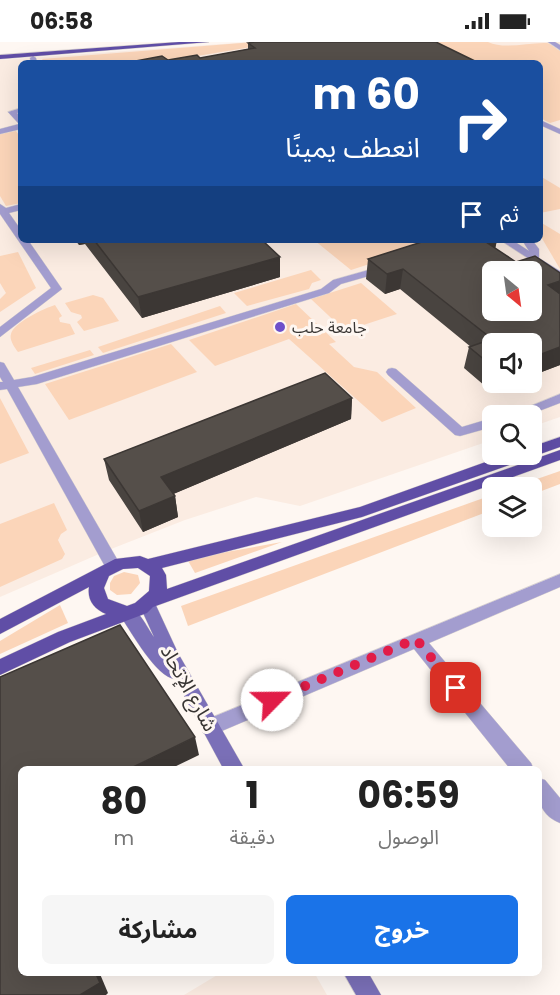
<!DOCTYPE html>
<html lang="ar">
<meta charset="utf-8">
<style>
body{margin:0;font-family:Poppins,"Noto Sans Arabic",sans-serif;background:#f6f6f6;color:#222;direction:rtl;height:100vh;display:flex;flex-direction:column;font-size:22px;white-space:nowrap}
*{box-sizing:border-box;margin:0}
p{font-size:20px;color:#767676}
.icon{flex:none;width:33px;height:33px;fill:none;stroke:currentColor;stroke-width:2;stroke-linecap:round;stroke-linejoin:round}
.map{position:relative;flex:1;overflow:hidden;direction:ltr}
.details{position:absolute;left:18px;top:724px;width:524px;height:210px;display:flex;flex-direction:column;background:#fff;border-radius:9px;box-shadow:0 6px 24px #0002;direction:rtl}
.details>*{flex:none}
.top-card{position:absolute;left:18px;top:18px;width:525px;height:183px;border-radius:9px;box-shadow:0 6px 24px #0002;direction:rtl;background:#1a4fa0;color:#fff;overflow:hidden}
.needle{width:39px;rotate:151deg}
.controls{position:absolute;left:482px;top:219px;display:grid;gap:12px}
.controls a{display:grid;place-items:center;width:60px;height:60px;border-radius:9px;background:#fff;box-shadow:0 6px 24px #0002;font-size:30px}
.pin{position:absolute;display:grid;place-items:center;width:51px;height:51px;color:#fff;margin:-26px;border-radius:12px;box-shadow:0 3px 9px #0006}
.me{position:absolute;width:66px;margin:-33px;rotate:67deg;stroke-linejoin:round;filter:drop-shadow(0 0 4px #0008)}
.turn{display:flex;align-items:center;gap:21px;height:126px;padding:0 24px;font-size:27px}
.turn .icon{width:78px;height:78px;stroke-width:2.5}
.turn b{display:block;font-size:42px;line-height:51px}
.then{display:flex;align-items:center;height:57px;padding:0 24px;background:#0003;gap:12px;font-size:22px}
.eta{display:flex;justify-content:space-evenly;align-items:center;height:102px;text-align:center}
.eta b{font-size:36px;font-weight:700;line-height:42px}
.button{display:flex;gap:12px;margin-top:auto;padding:12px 24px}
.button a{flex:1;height:69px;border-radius:9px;background:#1a73e8;color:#fff;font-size:24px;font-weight:700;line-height:69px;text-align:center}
.button a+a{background:#f6f6f6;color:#222}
.status{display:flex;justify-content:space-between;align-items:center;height:42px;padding:0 30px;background:#fff;direction:ltr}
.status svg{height:16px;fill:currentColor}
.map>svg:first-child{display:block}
.built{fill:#fbece2;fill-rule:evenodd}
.green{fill:#fbd5b9}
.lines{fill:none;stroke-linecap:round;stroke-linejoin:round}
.street-casing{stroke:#dad4d0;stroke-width:1}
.secondary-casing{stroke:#dad4d0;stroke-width:1}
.primary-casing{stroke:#dad4d0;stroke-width:1}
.street{fill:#a39dcf;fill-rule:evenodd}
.secondary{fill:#7b70b8;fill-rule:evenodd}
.primary{fill:#604ea6;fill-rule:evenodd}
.wall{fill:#494440}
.shaded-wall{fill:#3c3734}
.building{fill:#554f4a;stroke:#3c3734;stroke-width:1.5;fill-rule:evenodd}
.route{stroke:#e11d48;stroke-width:10;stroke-dasharray:0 18}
.poi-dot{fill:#6e50ca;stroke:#fef7f2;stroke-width:2}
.labels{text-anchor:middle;stroke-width:6;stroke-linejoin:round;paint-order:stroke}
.far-poi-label{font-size:16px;fill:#383533;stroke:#fef7f2;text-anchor:start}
.street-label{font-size:20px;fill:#383533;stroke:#fef7f2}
</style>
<div class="status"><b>06:58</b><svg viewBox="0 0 49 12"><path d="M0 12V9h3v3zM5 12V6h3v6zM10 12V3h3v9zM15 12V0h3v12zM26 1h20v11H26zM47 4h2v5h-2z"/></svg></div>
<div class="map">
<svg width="560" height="953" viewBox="0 0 560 953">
<rect width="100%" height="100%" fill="#fef7f2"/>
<!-- built -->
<g class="built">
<path d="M250,0h310v375l-29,10v-11h-39v24l-192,66 -44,-9 -71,23 -79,31 -106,46v-537zM21,21h519v177h-519zM492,230h39v38h-39zM492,302h39v38h-39z"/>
<polygon points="219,932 315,932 327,953 184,953"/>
</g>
<!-- green -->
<g class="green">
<polygon points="254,0 281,0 155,21 45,21 42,17"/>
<path d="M405,0h83c17,8 41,0 59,1 5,1 9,6 13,8v69l-10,3 -10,-5v-55h-94z"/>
<polygon points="16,89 21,96 21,161 6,164 0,154 0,92"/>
<polygon points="540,134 560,146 560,167 540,171"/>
<polygon points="540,180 560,192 560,227 540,193"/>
<polygon points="314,198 412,198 422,205 351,228"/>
<polygon points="18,210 36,246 0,270 0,257 6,251 0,241 0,214"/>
<polygon points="311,228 321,238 312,241 309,247 247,264 234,251"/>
<polygon points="361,241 397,272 345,289 311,257"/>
<polygon points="93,253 103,256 119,279 84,289 77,280 82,276 81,273 71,270 65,261"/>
<polygon points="296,262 336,300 329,302 354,325 377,330 416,366 382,380 289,297 215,324 189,298"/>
<path d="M55,263l7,11 -3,2 1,4 10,2 5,10 -57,18c-4,-5 -9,-13 -7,-18 2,-11 34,-26 44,-29z"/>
<polygon points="220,264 226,271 103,311 98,305"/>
<polygon points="171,302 197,330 69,378 45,342"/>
<polygon points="90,308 94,313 35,332 31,326"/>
<polygon points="0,356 29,411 0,422"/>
<polygon points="560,429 560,442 531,453 531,446 514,445"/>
<polygon points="492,453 492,468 188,584 181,564"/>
<polygon points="54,461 67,488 61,492 58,498 65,512 62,517 0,545 0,482"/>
<polygon points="282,500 195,531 187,517"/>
<polygon points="124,530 138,533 140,541 131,552 117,553 110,548 110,541 114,534"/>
<polygon points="60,563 68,581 0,612 0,599"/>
</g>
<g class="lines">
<defs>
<g id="street">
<polygon points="548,0 555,0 560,3 560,8"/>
<polygon points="33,14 36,16 37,21 31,21 30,16"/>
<polygon points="21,66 21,70 17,71 21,75 21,87 0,92 0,87 19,82 8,70"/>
<polygon points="540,78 560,87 560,92 540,83"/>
<polygon points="0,162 6,166 21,162 21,168 9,171 21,188 21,198 28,198 62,247 0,295 0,285 51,246 0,172"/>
<polygon points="500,198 512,198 529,209 522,198 532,198 539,207 539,216 560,229 560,237"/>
<polygon points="386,223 390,224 390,228 341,242 329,251 37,342 18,345 121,524 119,528 113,530 107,528 7,347 0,348 0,340 3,340 0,335 0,320 4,321 14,338 32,335 321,247 333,238"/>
<polygon points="392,326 396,327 462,385 492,376 492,385 460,394 455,393 388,333 386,330 388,327"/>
<polygon points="560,352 560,361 526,374 506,374"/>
<polygon points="560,532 560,545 429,601 531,721 534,728 511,728 414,607 210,694 203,691 201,685 203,679"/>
<path d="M538,736l7,2 15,18v25c-22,-9 -22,-25 -22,-45z"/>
</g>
<g id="secondary">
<path d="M147,555l6,2 25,54 67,117h-21l-49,-91c-19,-2 -43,-46 -54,-62l-2,-5 2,-5c15,-5 25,19 33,30l-15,-33 2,-5z"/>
<polygon points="344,932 369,932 381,953 356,953"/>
</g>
<g id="primary">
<polygon points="179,0 209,0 0,17 0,13"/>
<path d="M560,395v10l-198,70 -200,51 4,7 1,14 393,-139v10l-407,147 -6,6 -77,29 -70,33v-16l58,-27 48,-18c-12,-5 -19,-14 -17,-27l-89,47v-15l115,-60 25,-3 8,3 212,-52 148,-53h23v-7zM138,526l12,8 -1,15 -14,12 -8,3 -19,-7 -4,-11 5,-12 14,-7z"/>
</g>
</defs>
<!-- street casing -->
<use href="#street" class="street-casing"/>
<!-- secondary casing -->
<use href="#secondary" class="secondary-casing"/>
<!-- primary casing -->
<use href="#primary" class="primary-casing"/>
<!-- street -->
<use href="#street" class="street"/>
<!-- secondary -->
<use href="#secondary" class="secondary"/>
<!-- primary -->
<use href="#primary" class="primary"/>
</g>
<!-- wall -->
<g class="wall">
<polygon points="248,1 479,21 125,21 200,16 248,7"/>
<polygon points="75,198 262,198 280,235 142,276 85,202 79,203"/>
<polygon points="428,198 497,198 495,206 560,323 531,334 531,302 492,302 492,340 516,340 492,350 464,326 469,305 471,305 400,247 385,252 366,237 368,217"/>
<polygon points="352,356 351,377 173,452 175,454 178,475 143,490 109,438 104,417"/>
</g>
<!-- shaded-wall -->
<g class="shaded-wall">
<polygon points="78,198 84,198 85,202 79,203"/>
<polygon points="493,198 497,198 493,217 486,200"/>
<polygon points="280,215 280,235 142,276 138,255"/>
<polygon points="403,227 400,247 385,252 387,232"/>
<polygon points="560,239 560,257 548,243"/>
<polygon points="560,305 560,323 531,334 531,316"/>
<polygon points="495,340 516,340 492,350"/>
<polygon points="352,356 351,377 164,456 161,435"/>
<polygon points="175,454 178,475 143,490 139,469"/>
<polygon points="195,695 199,713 168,728 127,728"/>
<polygon points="96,932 100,932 108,951 106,953 80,953"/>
</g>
<!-- building -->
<g class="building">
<polygon points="255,0 436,0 479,21 279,21 278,20 273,21 125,21 162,14 168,18 197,13 200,16 255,6 248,1"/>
<polygon points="94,198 262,198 280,215 138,255"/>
<path d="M428,198h65l-7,2 30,20 19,-6 25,17v8l-12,4 12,9v53l-29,11v-14h-39v22l-23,-19 23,-8 -89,-70 -16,5 -19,-15zM492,230h39v38h-39z"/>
<polygon points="325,331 352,356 161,435 175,454 139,469 104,417"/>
<polygon points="120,583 195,695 127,728 21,728 21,932 96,932 100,941 80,953 0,953 0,635"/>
</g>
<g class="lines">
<!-- route -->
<polyline class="route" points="272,658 416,597 456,646"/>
</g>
<!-- markers -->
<circle class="poi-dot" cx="280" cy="285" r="6"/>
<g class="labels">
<!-- far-poi labels -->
<g class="far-poi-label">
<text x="292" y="291">جامعة حلب</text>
</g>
<!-- street labels -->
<g class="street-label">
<text transform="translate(189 646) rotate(61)" y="7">شارع الإتحاد</text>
</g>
</g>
</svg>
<div class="controls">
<a><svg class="needle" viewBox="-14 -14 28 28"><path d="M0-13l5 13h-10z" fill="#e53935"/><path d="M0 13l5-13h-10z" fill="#767676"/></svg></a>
<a><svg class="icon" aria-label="sound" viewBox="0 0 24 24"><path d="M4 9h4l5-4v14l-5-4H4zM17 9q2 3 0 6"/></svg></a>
<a><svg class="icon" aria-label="search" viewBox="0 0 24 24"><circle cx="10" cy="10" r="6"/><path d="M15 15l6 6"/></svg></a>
<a><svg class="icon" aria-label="layers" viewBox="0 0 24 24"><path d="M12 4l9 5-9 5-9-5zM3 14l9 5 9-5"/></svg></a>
</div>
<div class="pin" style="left:456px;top:646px;background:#d93025"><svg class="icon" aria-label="arrive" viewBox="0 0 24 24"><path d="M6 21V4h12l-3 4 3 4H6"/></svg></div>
<svg class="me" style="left:272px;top:658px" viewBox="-20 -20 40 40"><circle r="19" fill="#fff"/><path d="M0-13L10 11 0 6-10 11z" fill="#e11d48"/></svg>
<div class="top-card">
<div class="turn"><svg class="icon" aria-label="right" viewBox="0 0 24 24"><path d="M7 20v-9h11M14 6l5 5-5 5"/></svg><div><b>60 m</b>انعطف يمينًا</div></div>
<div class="then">ثم<svg class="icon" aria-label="arrive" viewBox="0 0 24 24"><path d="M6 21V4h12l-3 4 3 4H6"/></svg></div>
</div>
<section class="details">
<div class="eta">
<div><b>06:59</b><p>الوصول</p></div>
<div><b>1</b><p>دقيقة</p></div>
<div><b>80</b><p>m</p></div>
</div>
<div class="button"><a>خروج</a><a>مشاركة</a></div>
</section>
</div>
